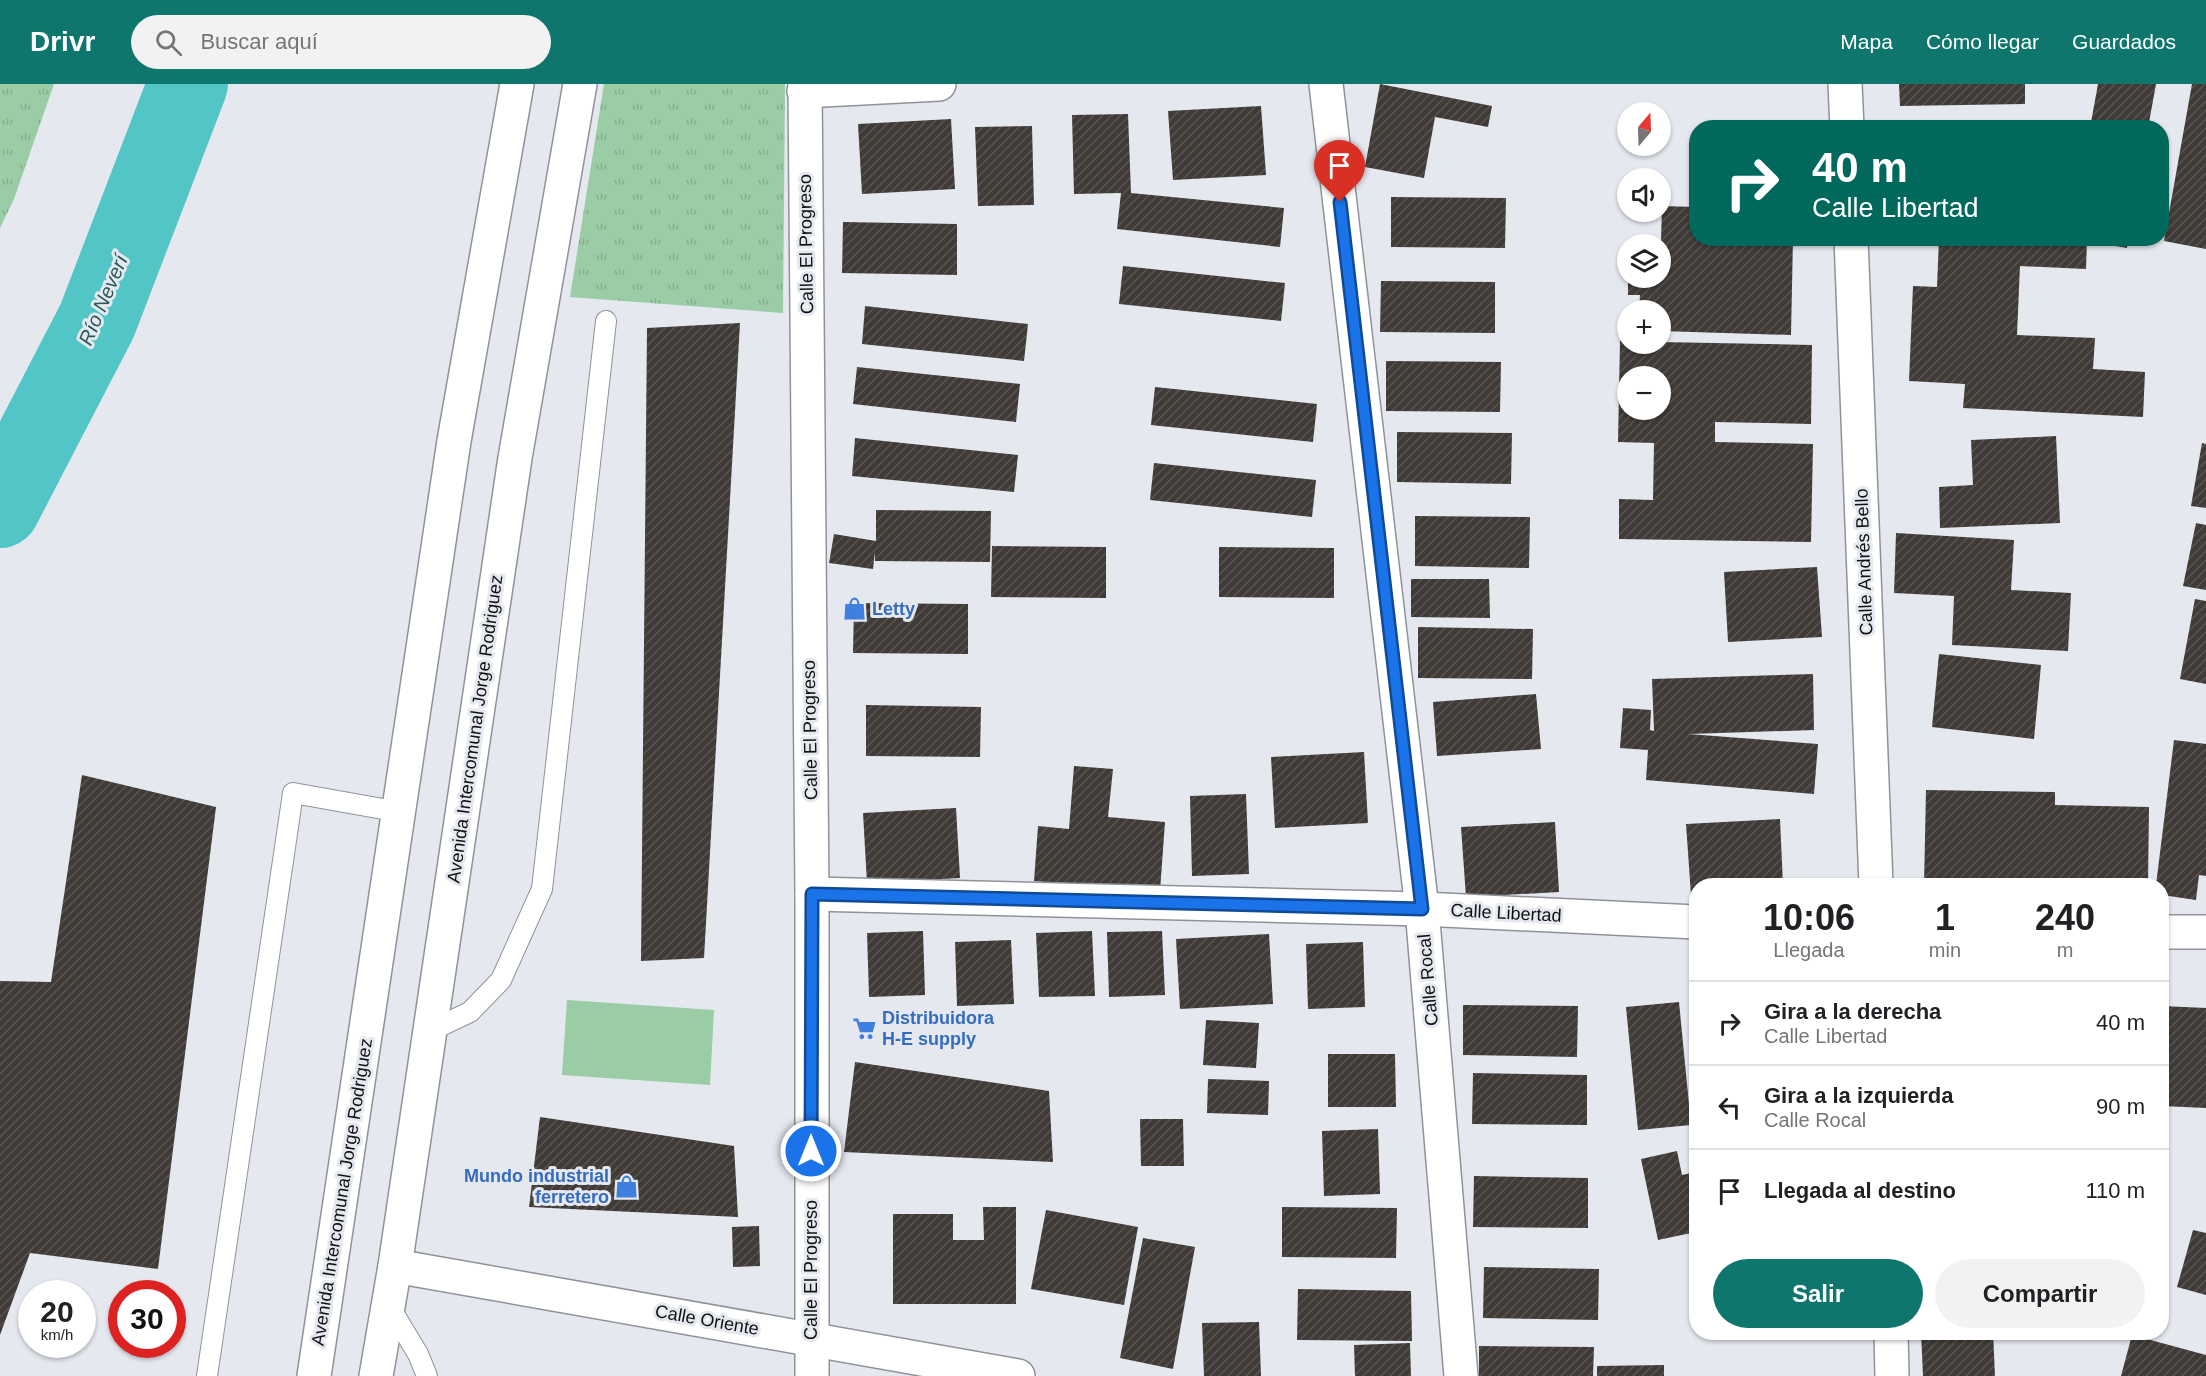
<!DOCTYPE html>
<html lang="es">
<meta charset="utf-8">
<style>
body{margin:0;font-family:Helvetica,sans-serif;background:#f2f2f2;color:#202124;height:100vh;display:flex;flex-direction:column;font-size:22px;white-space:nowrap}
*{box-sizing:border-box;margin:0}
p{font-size:20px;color:#757577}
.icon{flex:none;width:33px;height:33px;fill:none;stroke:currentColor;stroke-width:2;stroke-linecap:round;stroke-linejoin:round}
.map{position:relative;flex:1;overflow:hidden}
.side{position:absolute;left:1689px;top:794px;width:480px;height:462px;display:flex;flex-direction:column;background:#fff;border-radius:24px;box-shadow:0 2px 4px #0004}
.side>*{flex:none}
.top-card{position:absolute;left:1689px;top:36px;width:480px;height:126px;border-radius:24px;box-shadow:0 2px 4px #0004;background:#00695c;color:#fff;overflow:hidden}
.needle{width:39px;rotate:19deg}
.fabs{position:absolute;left:1617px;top:18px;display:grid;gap:12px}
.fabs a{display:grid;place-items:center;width:54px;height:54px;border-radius:50%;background:#fff;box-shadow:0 2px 4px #0004;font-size:30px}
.speed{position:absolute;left:18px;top:1196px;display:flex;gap:12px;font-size:30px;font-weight:700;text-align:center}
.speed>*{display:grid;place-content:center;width:78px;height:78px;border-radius:50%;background:#fff;box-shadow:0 2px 4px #0004;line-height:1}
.speed small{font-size:15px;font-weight:400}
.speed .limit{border:9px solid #d22;background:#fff;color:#111}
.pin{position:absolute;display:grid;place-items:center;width:51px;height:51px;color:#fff;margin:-62px -26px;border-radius:50% 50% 50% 0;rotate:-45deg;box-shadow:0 0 6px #0007}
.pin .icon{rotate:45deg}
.me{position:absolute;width:66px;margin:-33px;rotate:0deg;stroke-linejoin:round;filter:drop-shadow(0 0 4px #0008)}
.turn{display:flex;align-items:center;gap:21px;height:126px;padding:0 24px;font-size:27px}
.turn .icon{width:78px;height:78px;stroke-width:2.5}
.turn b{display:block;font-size:42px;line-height:51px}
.eta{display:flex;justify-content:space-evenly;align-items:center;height:102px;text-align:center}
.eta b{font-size:36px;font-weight:800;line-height:42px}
.action{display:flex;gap:12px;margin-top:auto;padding:12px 24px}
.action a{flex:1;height:69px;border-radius:36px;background:#0f766e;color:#fff;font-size:24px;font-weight:800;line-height:69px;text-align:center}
.action a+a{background:#f2f2f2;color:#202124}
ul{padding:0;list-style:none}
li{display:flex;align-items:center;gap:18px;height:84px;padding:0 24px;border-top:2px solid #e0e0e0}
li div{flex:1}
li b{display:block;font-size:22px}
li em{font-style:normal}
header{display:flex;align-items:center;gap:36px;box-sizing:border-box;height:84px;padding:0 30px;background:#0f766e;color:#fff}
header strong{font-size:28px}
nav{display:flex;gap:33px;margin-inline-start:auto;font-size:21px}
.search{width:420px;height:54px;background:#f2f2f2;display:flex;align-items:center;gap:15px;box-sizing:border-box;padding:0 21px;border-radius:33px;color:#757577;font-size:22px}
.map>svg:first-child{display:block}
.grass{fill:#9acca6}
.park{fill:url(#park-tufts)}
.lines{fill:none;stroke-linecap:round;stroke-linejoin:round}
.river{stroke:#52c5c6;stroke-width:80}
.building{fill:url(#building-hatch);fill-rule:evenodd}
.service-casing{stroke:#8f9399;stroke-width:22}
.minor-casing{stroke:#8f9399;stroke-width:36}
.secondary-casing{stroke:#8f9399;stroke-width:36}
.service{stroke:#fff;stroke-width:20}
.minor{stroke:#fff;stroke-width:33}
.secondary{stroke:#fff;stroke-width:33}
.route-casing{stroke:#114b97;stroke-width:15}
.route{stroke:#1a73e8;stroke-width:10}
.labels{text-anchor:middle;stroke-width:6;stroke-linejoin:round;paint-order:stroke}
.street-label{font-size:18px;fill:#101113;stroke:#e5e8ef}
.shop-label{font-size:18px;font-weight:bold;fill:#366cbe;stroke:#e5e8ef;text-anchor:start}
.water-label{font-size:20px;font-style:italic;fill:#275959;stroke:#e5e8ef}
</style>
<header>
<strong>Drivr</strong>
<div class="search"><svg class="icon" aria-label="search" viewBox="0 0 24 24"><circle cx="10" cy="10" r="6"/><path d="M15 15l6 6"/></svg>Buscar aquí</div>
<nav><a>Mapa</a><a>Cómo llegar</a><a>Guardados</a></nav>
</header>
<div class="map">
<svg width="2206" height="1292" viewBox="0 0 2206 1292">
<defs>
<pattern id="park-tufts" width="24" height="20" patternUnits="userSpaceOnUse" patternTransform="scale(1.5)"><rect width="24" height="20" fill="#9acca6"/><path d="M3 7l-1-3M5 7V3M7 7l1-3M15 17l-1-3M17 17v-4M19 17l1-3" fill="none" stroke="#84ae8e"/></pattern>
<pattern id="building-hatch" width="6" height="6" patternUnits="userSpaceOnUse" patternTransform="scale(1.5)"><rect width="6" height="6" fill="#403b37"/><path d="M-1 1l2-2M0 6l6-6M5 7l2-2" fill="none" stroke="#585451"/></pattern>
</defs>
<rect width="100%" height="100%" fill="#e5e8ef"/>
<!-- grass -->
<polygon class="grass" points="567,916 714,926 710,1001 562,991"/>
<!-- park -->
<g class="park">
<polygon points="0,0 54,0 14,115 0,144"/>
<polygon points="604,0 785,0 783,229 570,213"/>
</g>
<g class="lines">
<!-- river -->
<polyline class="river" points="0,424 97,237 188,0"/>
</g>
<!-- building -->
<g class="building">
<polygon points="1380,0 1492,22 1488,43 1435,33 1424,94 1365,83"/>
<polygon points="1899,0 2025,0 2025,20 1900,22"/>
<polygon points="2098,0 2156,0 2148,44 2090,44"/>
<polygon points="2192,0 2206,0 2206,165 2164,157"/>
<polygon points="1261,22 1266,91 1173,96 1168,27"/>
<polygon points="1128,30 1131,109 1284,124 1280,163 1117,145 1121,109 1074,110 1072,31"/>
<polygon points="951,35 955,105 862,110 858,40"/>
<polygon points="1032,42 1034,121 978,122 975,43"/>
<polygon points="1391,113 1506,114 1505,164 1391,163"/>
<polygon points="1662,122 1696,123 1696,154 1793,154 1791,251 1660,247 1660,226 1639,226 1640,211 1628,211 1628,194 1660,194"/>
<polygon points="843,138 957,140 957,191 842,189"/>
<polygon points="1939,154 2128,154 2127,164 2087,157 2086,185 2020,182 2017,251 2095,254 2093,285 2145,288 2143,333 1963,324 1965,300 1909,297 1913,202 1937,203"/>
<polygon points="1123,182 1285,199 1281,237 1119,220"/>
<polygon points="1381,197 1495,198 1495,249 1380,248"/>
<polygon points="865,222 1028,240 1024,277 862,260"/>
<polygon points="740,239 704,874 641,877 647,244"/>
<path d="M1620,257h8v3l32,-2 152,3 -1,79 -96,-2v20l98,2 -2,98 -192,-3v-40l34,1 1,-57 -36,-1zM1628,292h32v34h-32z"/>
<polygon points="1386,277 1501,278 1500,328 1386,327"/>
<polygon points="857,283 1020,300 1016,338 853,320"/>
<polygon points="1155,303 1317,320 1313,358 1151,341"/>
<polygon points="1397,348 1512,349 1511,400 1397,398"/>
<polygon points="2056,352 2060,439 1940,444 1939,403 1973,401 1971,356"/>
<polygon points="855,354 1018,371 1014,408 852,392"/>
<polygon points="2202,359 2206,360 2206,424 2191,422"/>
<polygon points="1154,379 1316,396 1312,433 1150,416"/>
<polygon points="876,426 991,427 990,478 875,477 875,468 873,485 829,479 834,450 876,457"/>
<polygon points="1415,432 1530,433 1529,484 1415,482"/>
<polygon points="2196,439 2206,441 2206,506 2183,502"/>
<polygon points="1896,449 2014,456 2011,506 2071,509 2068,567 1952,561 1954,512 1894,509"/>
<polygon points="992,462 1106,463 1106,514 991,513"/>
<polygon points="1219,463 1334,464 1334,514 1219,513"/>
<polygon points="1817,483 1822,553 1728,558 1724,488"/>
<polygon points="1411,495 1489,495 1490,534 1411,533"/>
<polygon points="2195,515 2206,517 2206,600 2180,595"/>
<polygon points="854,519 968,520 968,570 853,569"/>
<polygon points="1418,543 1533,545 1532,595 1418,594"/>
<polygon points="1939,570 2041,581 2034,655 1932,643"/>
<polygon points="1813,590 1814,646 1688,650 1818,660 1814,710 1646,696 1648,666 1620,664 1623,624 1651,626 1650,646 1654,647 1652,595"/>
<polygon points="1536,610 1541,665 1437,672 1433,618"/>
<polygon points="866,621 981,623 980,673 866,672"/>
<polygon points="2174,656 2206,660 2206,792 2199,791 2196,816 2162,811 2162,801 2156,801"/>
<polygon points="1364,668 1368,739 1275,744 1271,673"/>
<polygon points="1074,682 1113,685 1108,733 1165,738 1160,807 1034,797 1038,742 1069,745"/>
<polygon points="82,691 216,723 158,1185 30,1169 0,1251 0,897 51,898"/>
<polygon points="1926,706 2055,708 2055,721 2149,723 2148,801 1924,801"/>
<polygon points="1246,710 1249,790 1192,792 1190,712"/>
<polygon points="956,724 960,794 867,799 863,729"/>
<polygon points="1780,735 1783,801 1696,801 1696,811 1691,811 1686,740"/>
<polygon points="1555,738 1559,808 1466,813 1461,743"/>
<polygon points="923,847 925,911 869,913 867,849"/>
<polygon points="1092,847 1095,912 1039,913 1036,849"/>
<polygon points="1162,847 1165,911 1109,913 1107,848"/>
<polygon points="1269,850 1273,920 1180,925 1176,855"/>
<polygon points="1011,856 1014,920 957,922 955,858"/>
<polygon points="1363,858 1365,923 1308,925 1306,860"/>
<polygon points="1679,918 1691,1041 1638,1046 1626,923"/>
<polygon points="1463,921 1578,922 1577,973 1463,971"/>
<polygon points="2162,922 2206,924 2206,1024 2162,1022"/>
<polygon points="1206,936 1259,939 1256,984 1203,981"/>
<polygon points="1328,970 1395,970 1396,1023 1328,1023"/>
<polygon points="855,978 1049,1007 1053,1078 844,1068"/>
<polygon points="1473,989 1587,991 1587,1041 1472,1040"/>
<polygon points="1208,995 1269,997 1268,1031 1207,1029"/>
<polygon points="540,1033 734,1062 738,1133 529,1123"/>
<polygon points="1140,1035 1183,1035 1184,1082 1141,1082"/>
<polygon points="1378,1045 1380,1110 1324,1112 1322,1047"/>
<polygon points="1677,1067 1682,1091 1696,1088 1696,1148 1658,1156 1641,1075"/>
<polygon points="1474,1092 1588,1094 1588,1144 1473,1143"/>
<polygon points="983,1123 1016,1123 1016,1220 893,1220 893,1130 953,1130 953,1156 984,1156"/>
<polygon points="1282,1123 1397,1124 1396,1174 1282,1173"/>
<polygon points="1046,1126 1138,1143 1124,1221 1031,1205"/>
<polygon points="759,1142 760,1182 733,1183 732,1143"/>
<polygon points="2193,1146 2206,1149 2206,1211 2177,1203"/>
<polygon points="1143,1154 1195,1163 1173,1285 1120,1274"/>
<polygon points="1484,1183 1599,1185 1598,1236 1483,1234"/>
<polygon points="1298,1205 1411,1207 1412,1257 1297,1256"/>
<polygon points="1259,1238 1261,1292 1204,1292 1202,1239"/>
<polygon points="1921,1248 1993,1248 1995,1292 1923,1292"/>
<polygon points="2132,1251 2206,1271 2206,1292 2121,1292"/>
<polygon points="1410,1259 1411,1292 1355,1292 1354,1261"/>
<polygon points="1479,1262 1594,1263 1593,1292 1479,1292"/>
<polygon points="1664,1281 1664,1292 1597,1292 1597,1282"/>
</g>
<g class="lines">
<defs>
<g id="service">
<polyline points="430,947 470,928 501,896 542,805 606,237"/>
<polyline points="389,1222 418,1270 427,1292"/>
<polyline points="207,1292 293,709 400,728"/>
</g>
<g id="minor">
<polyline points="805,0 812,810 812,1292"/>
<polyline points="1326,0 1422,825 1461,1292"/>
<polyline points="1845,0 1847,44"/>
<polyline points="804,7 939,0"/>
<polyline points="1851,154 1876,801"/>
<polyline points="812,810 1422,825 1696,838"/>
<polyline points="2162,848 2206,848"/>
<polyline points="395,1182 1018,1292"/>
<polyline points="1891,1248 1892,1292"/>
</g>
<g id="secondary">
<polyline points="314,1292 454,357 517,0"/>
<polyline points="376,1292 395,1182 515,374 580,0"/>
</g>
</defs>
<!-- service casing -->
<use href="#service" class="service-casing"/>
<!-- minor casing -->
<use href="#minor" class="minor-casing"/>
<!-- secondary casing -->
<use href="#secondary" class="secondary-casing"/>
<!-- service -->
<use href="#service" class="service"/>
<!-- minor -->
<use href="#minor" class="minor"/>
<!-- secondary -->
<use href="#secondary" class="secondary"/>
</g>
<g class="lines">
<defs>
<polyline id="route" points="811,1067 812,810 1422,825 1340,118"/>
</defs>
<!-- route casing -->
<use href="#route" class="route-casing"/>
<!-- route -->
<use href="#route" class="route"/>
</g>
<!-- icons -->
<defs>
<symbol id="shop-bare" viewBox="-9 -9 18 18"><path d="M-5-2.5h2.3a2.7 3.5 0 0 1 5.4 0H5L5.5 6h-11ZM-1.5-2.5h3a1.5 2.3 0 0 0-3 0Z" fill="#3f7fe0" stroke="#e5e8ef" stroke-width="2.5" paint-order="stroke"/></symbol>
<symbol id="supermarket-bare" viewBox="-9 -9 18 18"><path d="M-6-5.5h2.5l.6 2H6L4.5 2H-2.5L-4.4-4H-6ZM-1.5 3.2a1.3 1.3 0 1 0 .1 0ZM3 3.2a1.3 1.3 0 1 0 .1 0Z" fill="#3f7fe0" stroke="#e5e8ef" stroke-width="2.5" paint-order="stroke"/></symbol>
</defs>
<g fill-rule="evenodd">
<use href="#shop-bare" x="838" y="508" width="33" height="33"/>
<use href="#supermarket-bare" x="848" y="928" width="33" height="33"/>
<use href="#shop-bare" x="610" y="1086" width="33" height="33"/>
</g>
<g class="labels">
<!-- street labels -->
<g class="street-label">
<text transform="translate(806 160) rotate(-91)" y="6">Calle El Progreso</text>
<text transform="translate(1864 478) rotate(-92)" y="6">Calle Andrés Bello</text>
<text transform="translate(475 645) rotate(-82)" y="6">Avenida Intercomunal Jorge Rodriguez</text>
<text transform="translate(810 646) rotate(-91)" y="6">Calle El Progreso</text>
<text transform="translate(1506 829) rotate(3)" y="6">Calle Libertad</text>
<text transform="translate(1428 896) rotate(-95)" y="6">Calle Rocal</text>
<text transform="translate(342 1108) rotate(-81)" y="6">Avenida Intercomunal Jorge Rodriguez</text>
<text transform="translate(811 1186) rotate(-90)" y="6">Calle El Progreso</text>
<text transform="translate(707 1236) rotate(10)" y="6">Calle Oriente</text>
</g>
<!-- shop labels -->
<g class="shop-label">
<text x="872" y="531">Letty</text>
<text x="882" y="940">Distribuidora<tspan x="882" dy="21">H-E supply</tspan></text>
<text x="609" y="1098" text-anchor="end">Mundo industrial<tspan x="609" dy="21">ferretero</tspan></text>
</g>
<!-- water labels -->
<g class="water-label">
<text transform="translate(103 216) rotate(-67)" y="7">Río Neverí</text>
</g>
</g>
</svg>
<div class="fabs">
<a><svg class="needle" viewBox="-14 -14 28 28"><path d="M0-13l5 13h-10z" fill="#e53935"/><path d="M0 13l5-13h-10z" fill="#757577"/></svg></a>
<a><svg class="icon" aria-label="sound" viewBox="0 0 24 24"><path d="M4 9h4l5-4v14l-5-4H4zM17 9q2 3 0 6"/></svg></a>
<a><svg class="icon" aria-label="layers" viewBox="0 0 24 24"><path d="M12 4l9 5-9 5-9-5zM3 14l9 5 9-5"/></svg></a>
<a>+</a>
<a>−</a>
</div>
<div class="speed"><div>20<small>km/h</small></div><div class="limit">30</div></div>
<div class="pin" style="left:1340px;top:118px;background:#d93025"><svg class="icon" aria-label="arrive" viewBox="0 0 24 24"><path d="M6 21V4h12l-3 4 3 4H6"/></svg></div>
<svg class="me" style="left:811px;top:1067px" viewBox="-20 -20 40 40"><circle r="17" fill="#1a73e8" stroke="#fff" stroke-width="3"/><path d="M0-11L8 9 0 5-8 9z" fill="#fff"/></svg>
<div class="top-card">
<div class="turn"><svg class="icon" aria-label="right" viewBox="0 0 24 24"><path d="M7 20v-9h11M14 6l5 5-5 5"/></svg><div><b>40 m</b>Calle Libertad</div></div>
</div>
<section class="side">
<div class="eta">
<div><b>10:06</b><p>Llegada</p></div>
<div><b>1</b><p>min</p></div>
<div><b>240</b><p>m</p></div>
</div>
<ul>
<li><svg class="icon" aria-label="right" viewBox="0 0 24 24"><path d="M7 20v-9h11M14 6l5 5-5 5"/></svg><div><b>Gira a la derecha</b><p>Calle Libertad</p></div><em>40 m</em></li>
<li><svg class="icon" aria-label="left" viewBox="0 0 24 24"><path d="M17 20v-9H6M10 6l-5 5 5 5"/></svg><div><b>Gira a la izquierda</b><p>Calle Rocal</p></div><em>90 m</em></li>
<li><svg class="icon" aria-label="arrive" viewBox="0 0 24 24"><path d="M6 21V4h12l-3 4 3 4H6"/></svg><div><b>Llegada al destino</b></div><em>110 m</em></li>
</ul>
<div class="action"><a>Salir</a><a>Compartir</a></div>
</section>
</div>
